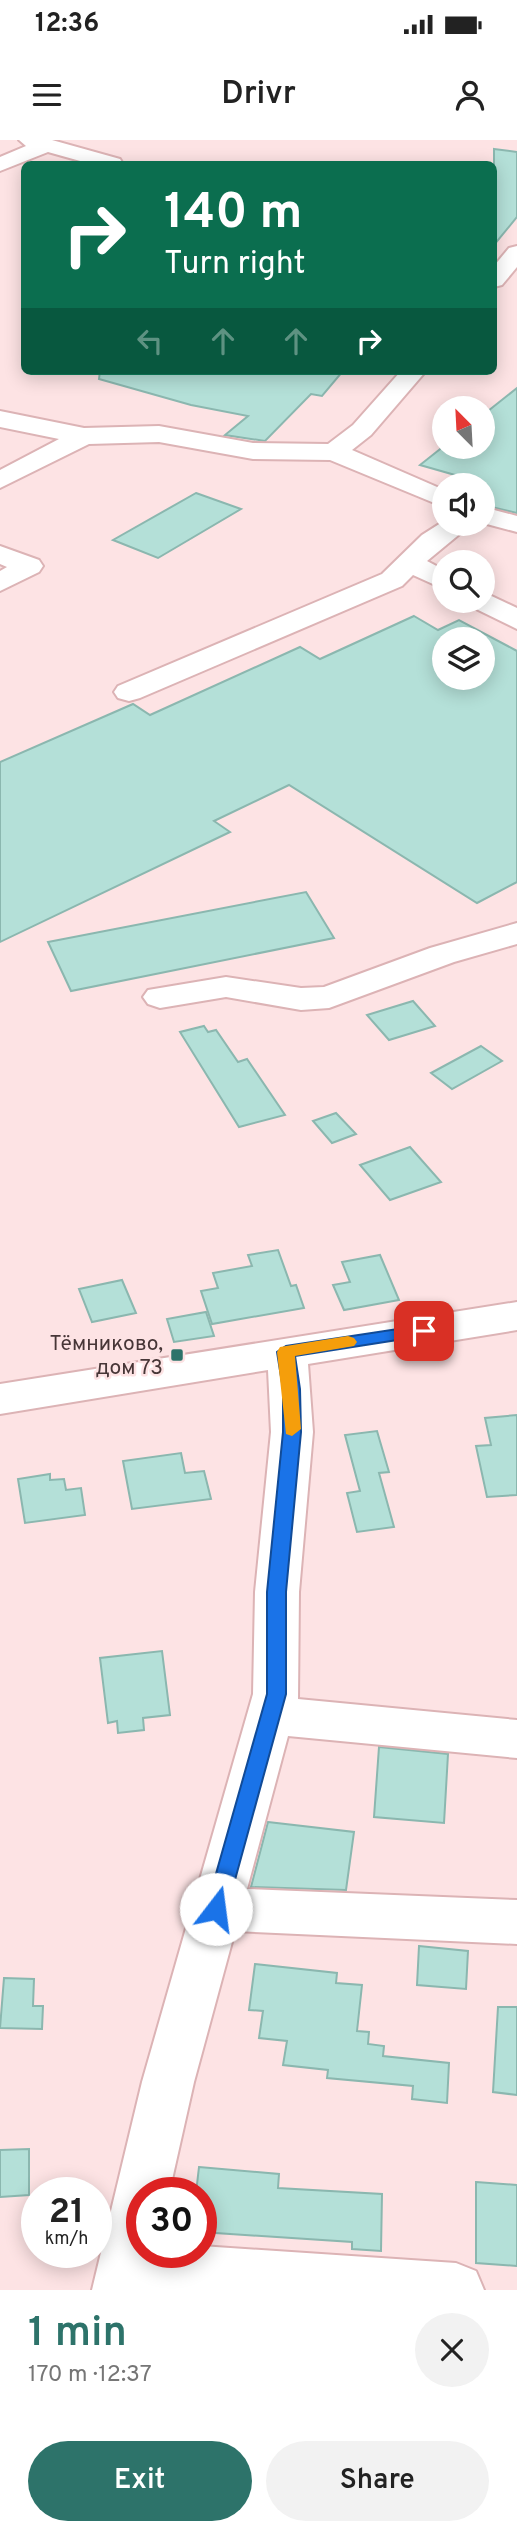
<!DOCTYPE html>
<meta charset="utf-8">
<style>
body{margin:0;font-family:Overpass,sans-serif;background:#f2f2f2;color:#222;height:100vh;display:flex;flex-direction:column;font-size:26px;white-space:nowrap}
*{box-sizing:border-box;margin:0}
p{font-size:23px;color:#767676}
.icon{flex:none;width:38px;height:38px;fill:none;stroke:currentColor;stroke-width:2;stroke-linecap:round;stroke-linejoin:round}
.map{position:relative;height:2150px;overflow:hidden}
.side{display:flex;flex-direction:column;background:#fff;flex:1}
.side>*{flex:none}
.guide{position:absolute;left:21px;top:21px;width:476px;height:214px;border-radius:10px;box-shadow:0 4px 18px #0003;background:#0b6e4f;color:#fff;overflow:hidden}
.needle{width:46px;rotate:336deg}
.buttons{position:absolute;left:432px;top:256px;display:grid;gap:14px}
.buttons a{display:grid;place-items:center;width:63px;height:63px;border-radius:50%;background:#fff;box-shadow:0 4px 18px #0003;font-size:35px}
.speed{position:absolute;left:21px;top:2037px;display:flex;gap:14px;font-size:35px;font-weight:700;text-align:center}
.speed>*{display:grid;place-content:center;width:91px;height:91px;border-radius:50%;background:#fff;box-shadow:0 4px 18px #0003;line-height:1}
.speed small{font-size:18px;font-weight:400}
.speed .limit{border:10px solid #d22;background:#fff;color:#111}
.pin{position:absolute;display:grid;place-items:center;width:60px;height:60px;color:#fff;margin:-30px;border-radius:14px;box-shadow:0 4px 10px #0006}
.me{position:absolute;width:77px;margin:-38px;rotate:15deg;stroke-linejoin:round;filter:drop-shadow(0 0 5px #0008)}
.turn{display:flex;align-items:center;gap:24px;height:147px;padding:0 28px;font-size:32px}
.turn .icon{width:91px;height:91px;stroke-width:2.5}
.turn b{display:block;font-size:49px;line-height:60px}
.lanes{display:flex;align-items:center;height:66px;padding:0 28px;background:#0003;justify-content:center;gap:35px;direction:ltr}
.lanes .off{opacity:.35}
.round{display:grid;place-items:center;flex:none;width:74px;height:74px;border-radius:37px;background:#f2f2f2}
.head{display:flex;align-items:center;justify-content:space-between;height:119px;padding:0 28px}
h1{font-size:42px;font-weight:600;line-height:52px;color:#2d736a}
.cta{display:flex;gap:14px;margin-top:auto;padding:14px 28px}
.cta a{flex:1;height:80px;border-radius:42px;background:#2d736a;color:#fff;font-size:28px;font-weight:600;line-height:80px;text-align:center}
.cta a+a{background:#f2f2f2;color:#222}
.status{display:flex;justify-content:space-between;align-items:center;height:49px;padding:0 35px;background:#fff;direction:ltr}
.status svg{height:19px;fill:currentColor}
header{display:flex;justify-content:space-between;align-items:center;height:91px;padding:0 28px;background:#fff;font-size:32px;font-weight:600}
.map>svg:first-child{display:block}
.building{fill:#b4e0d8;stroke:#8bb7af;stroke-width:2;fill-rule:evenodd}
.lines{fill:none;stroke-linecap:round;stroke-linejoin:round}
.minor-casing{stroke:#dcb3b5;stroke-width:4}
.minor{fill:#fff;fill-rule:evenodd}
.route{fill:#1a73e8;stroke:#114b97;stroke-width:2}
.slow{fill:#f59e0b}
.poi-dot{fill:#2d736a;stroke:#fde3e4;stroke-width:2.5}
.labels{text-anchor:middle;stroke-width:5;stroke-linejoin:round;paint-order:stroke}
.poi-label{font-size:21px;fill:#473637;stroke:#fde3e4;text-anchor:end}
</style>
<div class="status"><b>12:36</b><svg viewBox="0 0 49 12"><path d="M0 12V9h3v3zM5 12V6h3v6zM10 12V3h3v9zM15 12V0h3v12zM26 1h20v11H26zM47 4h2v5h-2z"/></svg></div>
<header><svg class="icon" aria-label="menu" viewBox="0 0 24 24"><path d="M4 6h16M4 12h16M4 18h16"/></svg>Drivr<svg class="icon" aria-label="person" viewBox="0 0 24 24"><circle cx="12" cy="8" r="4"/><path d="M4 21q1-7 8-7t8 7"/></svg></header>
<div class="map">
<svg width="517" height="2150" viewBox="0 0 517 2150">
<rect width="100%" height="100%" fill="#fde3e4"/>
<!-- building -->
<g class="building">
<polygon points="494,9 517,12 517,77 494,105"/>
<polygon points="100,231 343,231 322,256 311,254 265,301 225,295 248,276 191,265 99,239"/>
<polygon points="517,248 517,373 483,365 483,345 461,345 469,339 420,325 444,306 483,306 483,275"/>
<polygon points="196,353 241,369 158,418 113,400"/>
<path d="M414,476l24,14 21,-10 58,31v231l-40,21 -188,-118 -75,36 16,11 -230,110v-180l133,-58 17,11 150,-68 20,12zM444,499h39v38h-39z"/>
<polygon points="306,752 334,798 71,851 48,802"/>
<polygon points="413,861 435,886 389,900 367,875"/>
<polygon points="204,886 208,892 216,890 238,922 247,919 285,975 239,987 180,892"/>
<polygon points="481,906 502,921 452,949 431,933"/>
<polygon points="336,973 356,994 332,1003 313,981"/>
<polygon points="410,1007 441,1042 390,1060 360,1025"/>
<polygon points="278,1110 291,1146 296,1145 304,1168 212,1184 201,1151 218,1148 213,1133 252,1126 248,1115"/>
<polygon points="380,1115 399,1160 344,1170 333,1145 350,1142 342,1122"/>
<polygon points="122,1140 136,1173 92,1182 79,1149"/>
<polygon points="206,1172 214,1196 174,1202 167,1179"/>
<polygon points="517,1275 517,1355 487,1357 476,1306 491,1305 485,1278"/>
<polygon points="377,1291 389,1332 379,1333 394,1387 357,1392 347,1353 360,1351 345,1295"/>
<polygon points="181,1313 185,1333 204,1331 211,1359 132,1369 123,1321"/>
<polygon points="50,1334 50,1340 64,1339 66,1350 81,1348 85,1375 25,1383 18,1339"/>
<polygon points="162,1511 170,1575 143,1578 144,1590 118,1593 117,1581 108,1583 100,1518"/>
<polygon points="379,1607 448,1614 444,1683 374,1677"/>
<polygon points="268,1682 354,1692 346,1750 251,1747"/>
<polygon points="419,1806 468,1811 466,1849 417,1845"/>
<polygon points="255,1824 337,1833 336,1843 362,1845 357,1891 369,1892 368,1904 384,1906 383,1916 449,1923 447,1963 412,1959 413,1946 327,1938 328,1930 283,1925 287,1901 259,1898 263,1871 249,1870"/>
<polygon points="4,1838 34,1839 33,1866 43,1866 42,1889 0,1888"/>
<polygon points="498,1867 517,1867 517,1955 493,1952"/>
<polygon points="29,2009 29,2055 0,2057 0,2010"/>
<polygon points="199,2027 279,2034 278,2048 382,2054 381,2111 352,2109 352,2102 201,2092 201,2053 196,2053"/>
<polygon points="476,2042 517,2045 517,2126 476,2123"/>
</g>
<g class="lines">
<defs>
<g id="minor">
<polygon points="19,0 52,0 120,19 123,24 91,24 48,12 0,31 0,17 26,6"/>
<polygon points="517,106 517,127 502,145 494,147 494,126 509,108"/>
<polygon points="401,231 426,231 371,295 352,310 444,350 444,367 330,320 253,319 159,302 89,304 0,348 0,330 59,299 0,287 0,271 84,288 159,286 253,303 328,304 353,285"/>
<polygon points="483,367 517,376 517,392 483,383"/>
<polygon points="444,381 473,383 427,421 444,430 444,449 413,435 402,446 140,558 129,561 118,558 114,552 118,546 382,434 422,395"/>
<polygon points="0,406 39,420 43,426 39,432 0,451 0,431 7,427 0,424"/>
<polygon points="483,452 517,468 517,489 470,466 466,460 483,460"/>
<polygon points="517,783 517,804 454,822 329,868 301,870 226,857 160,868 148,864 143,857 148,850 226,837 301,848 324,847 430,808"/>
<polygon points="517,1162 517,1190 308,1224 313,1292 299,1452 298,1559 517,1580 517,1618 288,1596 247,1749 517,1760 517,1804 235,1791 194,1942 169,2053 142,2053 142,2112 201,2112 201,2106 456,2123 476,2131 484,2150 92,2150 142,1942 253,1554 255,1452 271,1292 268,1230 0,1274 0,1244"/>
</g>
</defs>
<!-- minor casing -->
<use href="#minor" class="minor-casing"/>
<!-- minor -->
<use href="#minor" class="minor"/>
</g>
<!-- route -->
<polygon class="route" points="424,1185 432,1191 429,1195 295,1216 300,1249 301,1292 286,1452 286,1554 227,1769 224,1775 216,1778 209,1775 206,1769 267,1554 267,1452 283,1292 283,1249 277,1212 286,1206"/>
<!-- slow -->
<polygon class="slow" points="348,1196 354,1198 357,1202 354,1206 295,1216 301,1289 292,1296 286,1294 277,1212 280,1207"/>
<!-- markers -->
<rect class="poi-dot" x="170" y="1208" width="14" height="14" rx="3.5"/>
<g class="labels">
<!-- poi labels -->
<g class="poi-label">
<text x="163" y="1210">Тёмниково,<tspan x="163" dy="24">дом 73</tspan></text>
</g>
</g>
</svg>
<div class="buttons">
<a><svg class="needle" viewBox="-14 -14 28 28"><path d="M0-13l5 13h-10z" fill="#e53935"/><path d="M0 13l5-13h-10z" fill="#767676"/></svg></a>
<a><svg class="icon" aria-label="sound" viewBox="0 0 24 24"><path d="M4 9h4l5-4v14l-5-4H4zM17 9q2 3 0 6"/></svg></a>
<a><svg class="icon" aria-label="search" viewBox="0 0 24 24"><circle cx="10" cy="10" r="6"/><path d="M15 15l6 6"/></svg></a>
<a><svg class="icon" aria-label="layers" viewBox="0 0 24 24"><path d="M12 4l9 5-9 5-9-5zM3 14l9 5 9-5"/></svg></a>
</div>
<div class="speed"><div>21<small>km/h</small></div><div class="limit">30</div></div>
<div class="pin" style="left:424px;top:1191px;background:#d93025"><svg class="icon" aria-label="arrive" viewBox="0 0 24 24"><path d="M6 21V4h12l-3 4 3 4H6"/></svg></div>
<svg class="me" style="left:216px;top:1769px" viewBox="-20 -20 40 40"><circle r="19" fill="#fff"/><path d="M0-13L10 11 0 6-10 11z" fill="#1a73e8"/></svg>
<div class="guide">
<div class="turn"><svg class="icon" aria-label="right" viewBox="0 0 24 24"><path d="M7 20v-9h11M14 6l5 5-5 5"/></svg><div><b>140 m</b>Turn right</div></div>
<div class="lanes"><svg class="icon off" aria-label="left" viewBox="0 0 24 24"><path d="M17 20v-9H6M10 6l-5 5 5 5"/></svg><svg class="icon off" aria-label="ahead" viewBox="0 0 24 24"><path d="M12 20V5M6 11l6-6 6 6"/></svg><svg class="icon off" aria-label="ahead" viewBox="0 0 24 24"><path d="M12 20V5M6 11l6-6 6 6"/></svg><svg class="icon" aria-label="right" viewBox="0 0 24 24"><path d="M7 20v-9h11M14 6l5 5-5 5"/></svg></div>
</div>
</div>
<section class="side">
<div class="head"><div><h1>1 min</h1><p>170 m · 12:37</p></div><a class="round"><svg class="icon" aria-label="close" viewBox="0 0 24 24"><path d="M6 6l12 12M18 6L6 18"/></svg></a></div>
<div class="cta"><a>Exit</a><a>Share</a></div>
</section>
